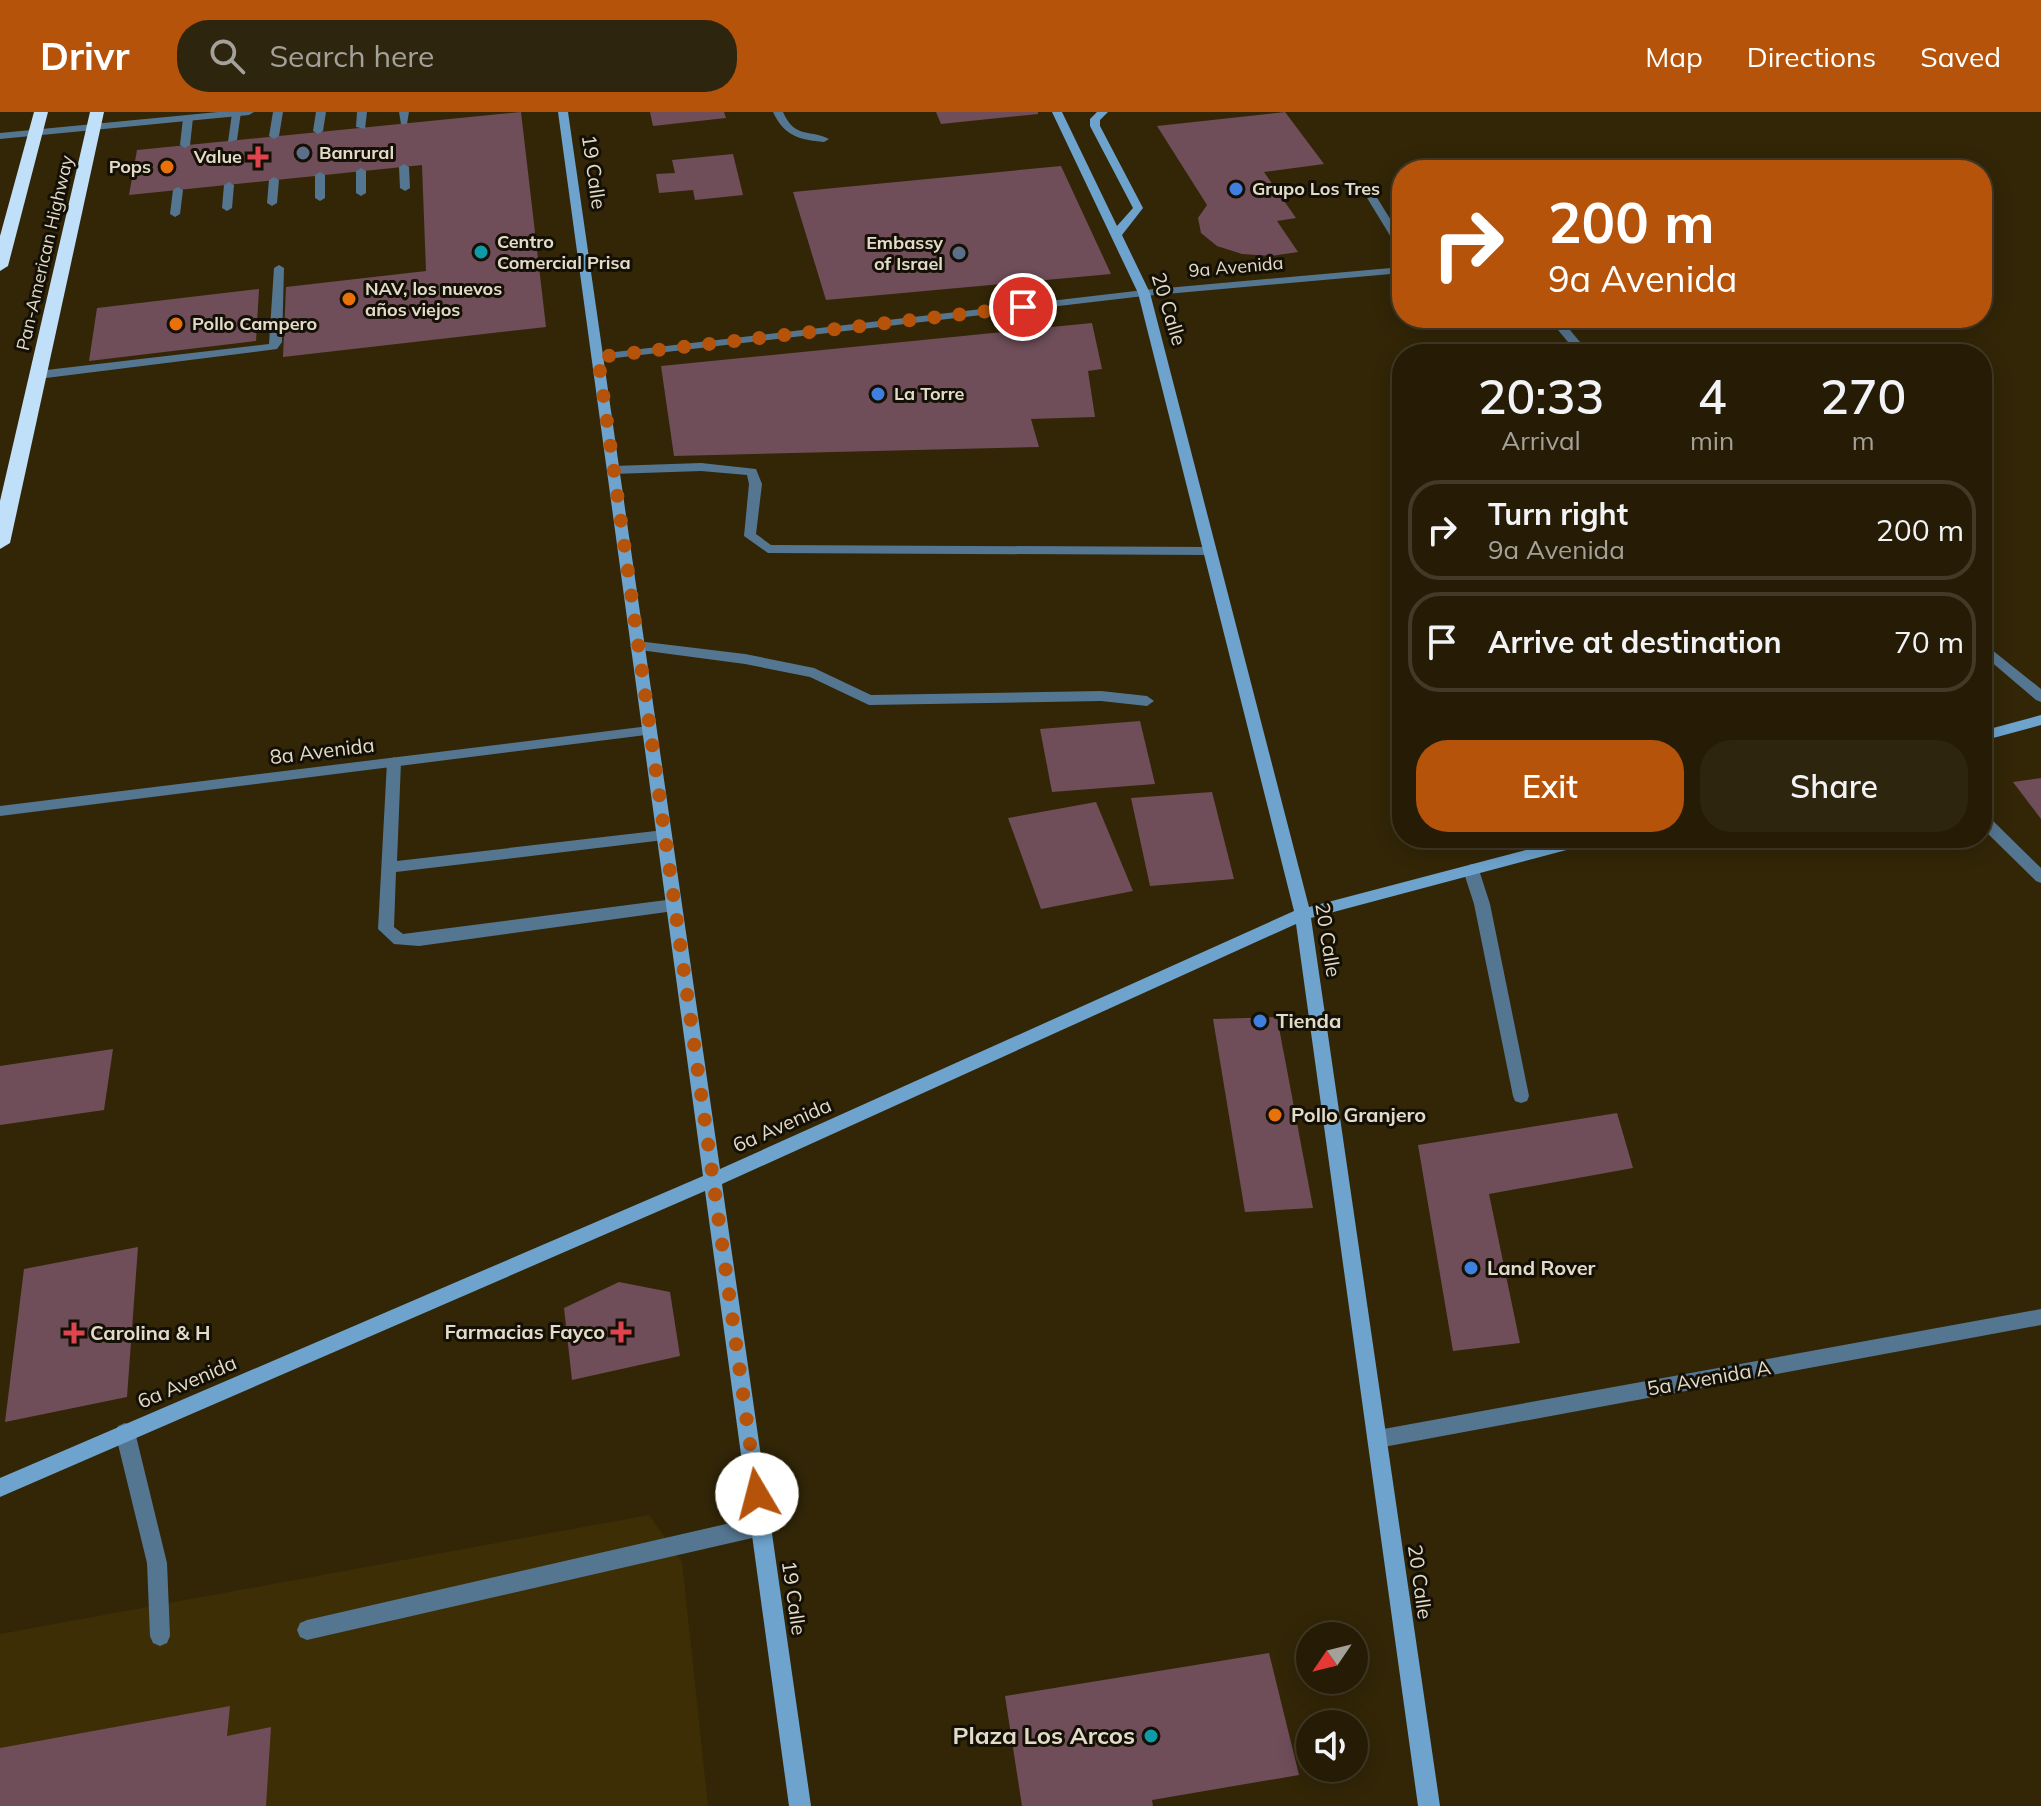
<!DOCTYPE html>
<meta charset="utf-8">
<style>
body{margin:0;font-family:Mulish,sans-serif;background:#2e250f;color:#f1f3f6;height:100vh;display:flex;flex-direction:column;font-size:30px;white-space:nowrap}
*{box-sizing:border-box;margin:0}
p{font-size:26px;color:#a4a19a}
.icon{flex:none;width:44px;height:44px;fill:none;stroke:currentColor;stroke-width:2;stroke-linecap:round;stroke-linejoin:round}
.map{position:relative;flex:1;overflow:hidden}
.details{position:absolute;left:1392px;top:232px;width:600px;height:504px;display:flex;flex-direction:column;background:#261c05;border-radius:32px;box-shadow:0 4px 20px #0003,0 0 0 2px #423a27}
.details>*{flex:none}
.banner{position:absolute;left:1392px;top:48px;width:600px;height:168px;border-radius:32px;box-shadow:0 4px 20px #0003,0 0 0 2px #423a27;background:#b45309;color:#fff;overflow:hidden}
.needle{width:52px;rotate:235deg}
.controls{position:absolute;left:1296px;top:1510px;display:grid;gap:16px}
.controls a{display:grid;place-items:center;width:72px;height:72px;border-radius:50%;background:#261c05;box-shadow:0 4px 20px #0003,0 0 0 2px #423a27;font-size:40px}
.pin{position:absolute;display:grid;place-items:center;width:68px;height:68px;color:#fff;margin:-34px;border:4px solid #fff;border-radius:50%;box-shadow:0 2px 8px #0007}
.me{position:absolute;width:88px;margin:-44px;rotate:352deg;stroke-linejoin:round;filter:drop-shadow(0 0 6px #0008)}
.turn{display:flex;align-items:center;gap:28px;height:168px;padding:0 24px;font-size:36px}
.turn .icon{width:104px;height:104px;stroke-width:2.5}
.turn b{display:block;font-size:56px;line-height:68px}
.eta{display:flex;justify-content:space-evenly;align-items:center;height:136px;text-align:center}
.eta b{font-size:48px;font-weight:600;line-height:56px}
.button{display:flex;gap:16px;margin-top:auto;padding:16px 24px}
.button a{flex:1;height:92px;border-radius:32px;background:#b45309;color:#fff;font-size:32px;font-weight:600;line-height:92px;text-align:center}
.button a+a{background:#2e250f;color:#f1f3f6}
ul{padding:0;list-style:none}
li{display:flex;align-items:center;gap:24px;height:100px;margin:0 16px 12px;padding:0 8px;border:4px solid #423a27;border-radius:32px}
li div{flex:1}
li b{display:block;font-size:30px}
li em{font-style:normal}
header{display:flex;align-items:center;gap:48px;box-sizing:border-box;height:112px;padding:0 40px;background:#b45309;color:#fff}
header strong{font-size:38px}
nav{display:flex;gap:44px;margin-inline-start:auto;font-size:28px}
.search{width:560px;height:72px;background:#2e250f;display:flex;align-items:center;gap:20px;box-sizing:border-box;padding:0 28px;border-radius:32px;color:#a4a19a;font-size:30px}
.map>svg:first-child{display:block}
.built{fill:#3d2e06}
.building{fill:#6f4e59}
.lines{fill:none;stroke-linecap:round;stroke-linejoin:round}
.lane{fill:#557691;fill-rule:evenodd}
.street{fill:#557691;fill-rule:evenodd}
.secondary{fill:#6da3cd;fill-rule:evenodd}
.highway{fill:#c0e0fa;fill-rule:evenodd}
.route{stroke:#b45309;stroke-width:14;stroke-dasharray:0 25.2}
.service-dot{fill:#5c6f8a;stroke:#151005;stroke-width:3}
.health-dot{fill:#e0444e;stroke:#151005;stroke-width:3}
.food-dot{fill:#e8710a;stroke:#151005;stroke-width:3}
.shop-dot{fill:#3f7fe0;stroke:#151005;stroke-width:3}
.culture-dot{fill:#0f9aa8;stroke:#151005;stroke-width:3}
.labels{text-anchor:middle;stroke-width:6;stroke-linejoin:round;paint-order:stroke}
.far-poi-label{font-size:18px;font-weight:bold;fill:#e2dbca;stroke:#151005;text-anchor:start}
.far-street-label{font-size:18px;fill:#e2dbca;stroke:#151005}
.street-label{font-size:20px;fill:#e2dbca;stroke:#151005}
.poi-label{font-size:20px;font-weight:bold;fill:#e2dbca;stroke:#151005;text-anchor:start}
.near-poi-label{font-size:24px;font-weight:bold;fill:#e2dbca;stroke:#151005;text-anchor:end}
</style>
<header>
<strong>Drivr</strong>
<div class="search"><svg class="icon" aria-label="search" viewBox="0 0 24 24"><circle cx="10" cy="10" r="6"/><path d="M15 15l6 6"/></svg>Search here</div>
<nav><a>Map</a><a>Directions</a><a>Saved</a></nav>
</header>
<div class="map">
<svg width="2041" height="1694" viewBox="0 0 2041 1694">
<rect width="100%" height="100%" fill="#322607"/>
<!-- built -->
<polygon class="built" points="649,1403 682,1450 708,1694 0,1694 0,1522"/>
<!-- building -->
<g class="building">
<polygon points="521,0 546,215 283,245 286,175 426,159 422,53 129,83 137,38"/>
<polygon points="650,0 724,0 726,6 653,14"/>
<polygon points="936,0 1038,0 1038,2 941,12"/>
<polygon points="1285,0 1324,52 1264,60 1296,106 1277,109 1298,140 1271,144 1242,142 1217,134 1201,121 1198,106 1207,93 1157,14"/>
<polygon points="733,42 743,83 695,88 693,78 659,81 656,62 675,61 672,48"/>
<polygon points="1061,54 1111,162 826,188 793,80"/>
<polygon points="259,177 256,229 89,249 97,196"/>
<polygon points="1092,211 1102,257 1088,259 1095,305 1031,307 1039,335 674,344 661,254"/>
<polygon points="1140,609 1155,672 1052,680 1040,617"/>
<polygon points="2041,666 2041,707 2013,670"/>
<polygon points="1212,680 1234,767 1150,774 1131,686"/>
<polygon points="1096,690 1133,779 1041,797 1008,706"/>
<polygon points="1277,905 1313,1096 1245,1100 1213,907"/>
<polygon points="113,937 104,998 0,1013 0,954"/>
<polygon points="1617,1001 1633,1056 1489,1082 1520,1231 1453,1239 1418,1033"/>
<polygon points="138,1135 127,1285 5,1310 24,1157"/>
<polygon points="619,1170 670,1180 680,1244 572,1268 564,1196"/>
<polygon points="1269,1541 1299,1663 1152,1688 1153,1694 1022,1694 1005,1584"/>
<polygon points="230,1594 227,1624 271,1615 266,1694 0,1694 0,1636"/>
</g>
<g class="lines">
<!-- lane -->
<g class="lane">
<polygon points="241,0 237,28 228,30 232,1"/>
<polygon points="273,0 283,0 279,24 274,27 269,24"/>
<polygon points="316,0 326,0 323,19 318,22 313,19"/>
<polygon points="357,0 367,0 365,17 356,15"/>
<polygon points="399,0 409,0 407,12 401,12"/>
<path d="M773,0h10c12,27 26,17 46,27l-5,3c-24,-2 -40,-6 -51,-30z"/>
<polygon points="188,3 193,6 190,33 185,36 180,33 183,6"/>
<polygon points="404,52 409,55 410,76 405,79 400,76 399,55"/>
<polygon points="361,56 366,59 366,81 361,84 356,81 356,59"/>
<polygon points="320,60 325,63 325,86 320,89 315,86 315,63"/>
<polygon points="274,65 279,68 277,91 272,94 267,91 269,68"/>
<polygon points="229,70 234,73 232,96 227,99 222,96 224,73"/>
<polygon points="1366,73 1371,76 1402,126 1402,138 1397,135 1361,76"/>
<polygon points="178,75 183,78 180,102 175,105 170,102 173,78"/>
<polygon points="279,153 284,156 282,230 277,237 38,267 32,263 38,259 269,232 274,156"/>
<polygon points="701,351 756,357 762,372 756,422 771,433 1209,435 1216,439 1209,443 768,441 744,424 749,372 747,363 701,359 613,362 607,358 613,354"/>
<polygon points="637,529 745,542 814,556 871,583 1101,579 1147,584 1154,589 1147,594 1101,589 869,593 810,565 745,552 632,537 630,534"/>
<polygon points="1982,530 2041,577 2041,590 2036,588 1982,542"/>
<polygon points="394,645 401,650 397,749 664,718 672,723 664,728 396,760 394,815 403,822 674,787 682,793 674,799 419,834 394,832 378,817 387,650"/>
<polygon points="1982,702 1987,703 2041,756 2041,771 2036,769 1982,716"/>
<polygon points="1471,752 1479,758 1490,792 1529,984 1527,989 1521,991 1515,989 1513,984 1474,792 1463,758"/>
<polygon points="125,1311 132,1314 135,1320 167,1451 170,1524 167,1531 160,1534 153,1531 150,1524 147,1451 115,1320 118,1314"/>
<polygon points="761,1404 768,1407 771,1414 768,1421 761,1424 307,1528 300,1525 297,1518 300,1511 307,1508"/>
</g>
<!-- street -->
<g class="street">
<polygon points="218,0 254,0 249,3 0,27 0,21"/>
<polygon points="1402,155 1402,161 1144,184 598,248 592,245 598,242 1144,178"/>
<polygon points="1548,206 1560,206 1590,242 1578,242"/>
<polygon points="649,614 656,619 654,622 0,704 0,694"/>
<polygon points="2041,1197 2041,1213 1378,1336 1371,1333 1368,1327 1371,1321 1378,1318"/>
</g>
<!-- secondary -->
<g class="secondary">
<polygon points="558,0 568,0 720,1057 1294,799 1138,181 1052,0 1062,0 1117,114 1133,96 1090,14 1090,7 1097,0 1108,0 1100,8 1100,14 1143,96 1122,123 1150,181 1309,795 1572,726 1601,726 1593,731 1311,806 1440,1694 1418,1694 1296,812 722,1072 811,1694 789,1694 705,1079 0,1385 0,1366 703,1064"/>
<polygon points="2041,603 2041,613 1982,629 1982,619"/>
</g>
<!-- highway -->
<g class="highway">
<polygon points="34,0 48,0 8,154 0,159 0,124"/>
<polygon points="90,0 104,0 10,431 0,437 0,389"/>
</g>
</g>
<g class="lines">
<!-- route -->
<polyline class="route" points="757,1382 598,245 1023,195"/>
</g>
<!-- markers -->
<g class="service-dot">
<circle cx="303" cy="41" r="8"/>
<circle cx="959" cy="141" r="8"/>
</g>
<g class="health-dot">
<path d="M254 33h8v8h8v8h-8v8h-8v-8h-8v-8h8z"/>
<path d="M617 1208h8v8h8v8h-8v8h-8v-8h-8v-8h8z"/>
<path d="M70 1209h8v8h8v8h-8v8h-8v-8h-8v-8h8z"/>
</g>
<g class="food-dot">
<circle cx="167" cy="55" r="8"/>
<circle cx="349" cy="187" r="8"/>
<circle cx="176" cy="212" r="8"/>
<circle cx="1275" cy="1003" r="8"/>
</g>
<g class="shop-dot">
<circle cx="1236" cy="77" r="8"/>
<circle cx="878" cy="282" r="8"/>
<circle cx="1260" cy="909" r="8"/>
<circle cx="1471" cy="1156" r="8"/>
</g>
<g class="culture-dot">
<circle cx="481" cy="140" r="8"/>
<circle cx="1151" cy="1624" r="8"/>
</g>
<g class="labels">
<!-- far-poi labels -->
<g class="far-poi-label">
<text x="319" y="47">Banrural</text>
<text x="242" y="51" text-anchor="end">Value</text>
<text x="151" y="61" text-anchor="end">Pops</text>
<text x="1252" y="83">Grupo Los Tres</text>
<text x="497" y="136">Centro<tspan x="497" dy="21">Comercial Prisa</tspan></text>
<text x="943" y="137" text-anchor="end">Embassy<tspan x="943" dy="21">of Israel</tspan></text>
<text x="365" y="183">NAV, los nuevos<tspan x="365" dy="21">años viejos</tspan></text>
<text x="192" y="218">Pollo Campero</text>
<text x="894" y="288">La Torre</text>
</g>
<!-- far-street labels -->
<g class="far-street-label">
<text transform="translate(45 141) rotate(-77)" y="6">Pan-American Highway</text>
<text transform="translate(1236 155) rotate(-5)" y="6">9a Avenida</text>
</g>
<!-- street labels -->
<g class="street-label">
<text transform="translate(594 60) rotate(82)" y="7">19 Calle</text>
<text transform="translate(1169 197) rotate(73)" y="7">20 Calle</text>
<text transform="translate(322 639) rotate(-7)" y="7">8a Avenida</text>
<text transform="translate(1328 828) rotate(81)" y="7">20 Calle</text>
<text transform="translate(782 1013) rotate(-24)" y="7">6a Avenida</text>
<text transform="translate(1709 1266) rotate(-10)" y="7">5a Avenida A</text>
<text transform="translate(187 1270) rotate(-23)" y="7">6a Avenida</text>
<text transform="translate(1420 1470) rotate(82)" y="7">20 Calle</text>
<text transform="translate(794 1486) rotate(82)" y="7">19 Calle</text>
</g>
<!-- poi labels -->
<g class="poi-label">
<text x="1276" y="916">Tienda</text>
<text x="1291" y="1010">Pollo Granjero</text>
<text x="1487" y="1163">Land Rover</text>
<text x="605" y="1227" text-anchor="end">Farmacias Fayco</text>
<text x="90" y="1228">Carolina &amp; H</text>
</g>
<!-- near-poi labels -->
<g class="near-poi-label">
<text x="1135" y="1632">Plaza Los Arcos</text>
</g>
</g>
</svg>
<div class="controls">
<a><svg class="needle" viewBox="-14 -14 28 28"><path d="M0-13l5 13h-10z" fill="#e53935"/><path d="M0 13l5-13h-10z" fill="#a4a19a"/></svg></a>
<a><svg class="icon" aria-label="sound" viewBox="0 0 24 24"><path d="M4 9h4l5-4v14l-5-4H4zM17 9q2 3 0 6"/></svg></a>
</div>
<div class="pin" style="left:1023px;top:195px;background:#d93025"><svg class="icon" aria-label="arrive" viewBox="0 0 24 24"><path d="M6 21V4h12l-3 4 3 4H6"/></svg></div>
<svg class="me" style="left:757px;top:1382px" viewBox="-20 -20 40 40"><circle r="19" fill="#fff"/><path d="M0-13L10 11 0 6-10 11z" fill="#b45309"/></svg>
<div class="banner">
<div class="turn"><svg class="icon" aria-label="right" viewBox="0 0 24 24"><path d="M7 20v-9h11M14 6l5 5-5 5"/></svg><div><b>200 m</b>9a Avenida</div></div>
</div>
<section class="details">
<div class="eta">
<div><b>20:33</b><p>Arrival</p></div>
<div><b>4</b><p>min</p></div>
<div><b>270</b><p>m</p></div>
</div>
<ul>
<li><svg class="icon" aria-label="right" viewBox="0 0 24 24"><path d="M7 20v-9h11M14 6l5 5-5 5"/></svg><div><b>Turn right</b><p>9a Avenida</p></div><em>200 m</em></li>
<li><svg class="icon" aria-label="arrive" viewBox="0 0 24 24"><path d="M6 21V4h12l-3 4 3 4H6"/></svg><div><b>Arrive at destination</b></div><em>70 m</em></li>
</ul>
<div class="button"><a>Exit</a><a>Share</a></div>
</section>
</div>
